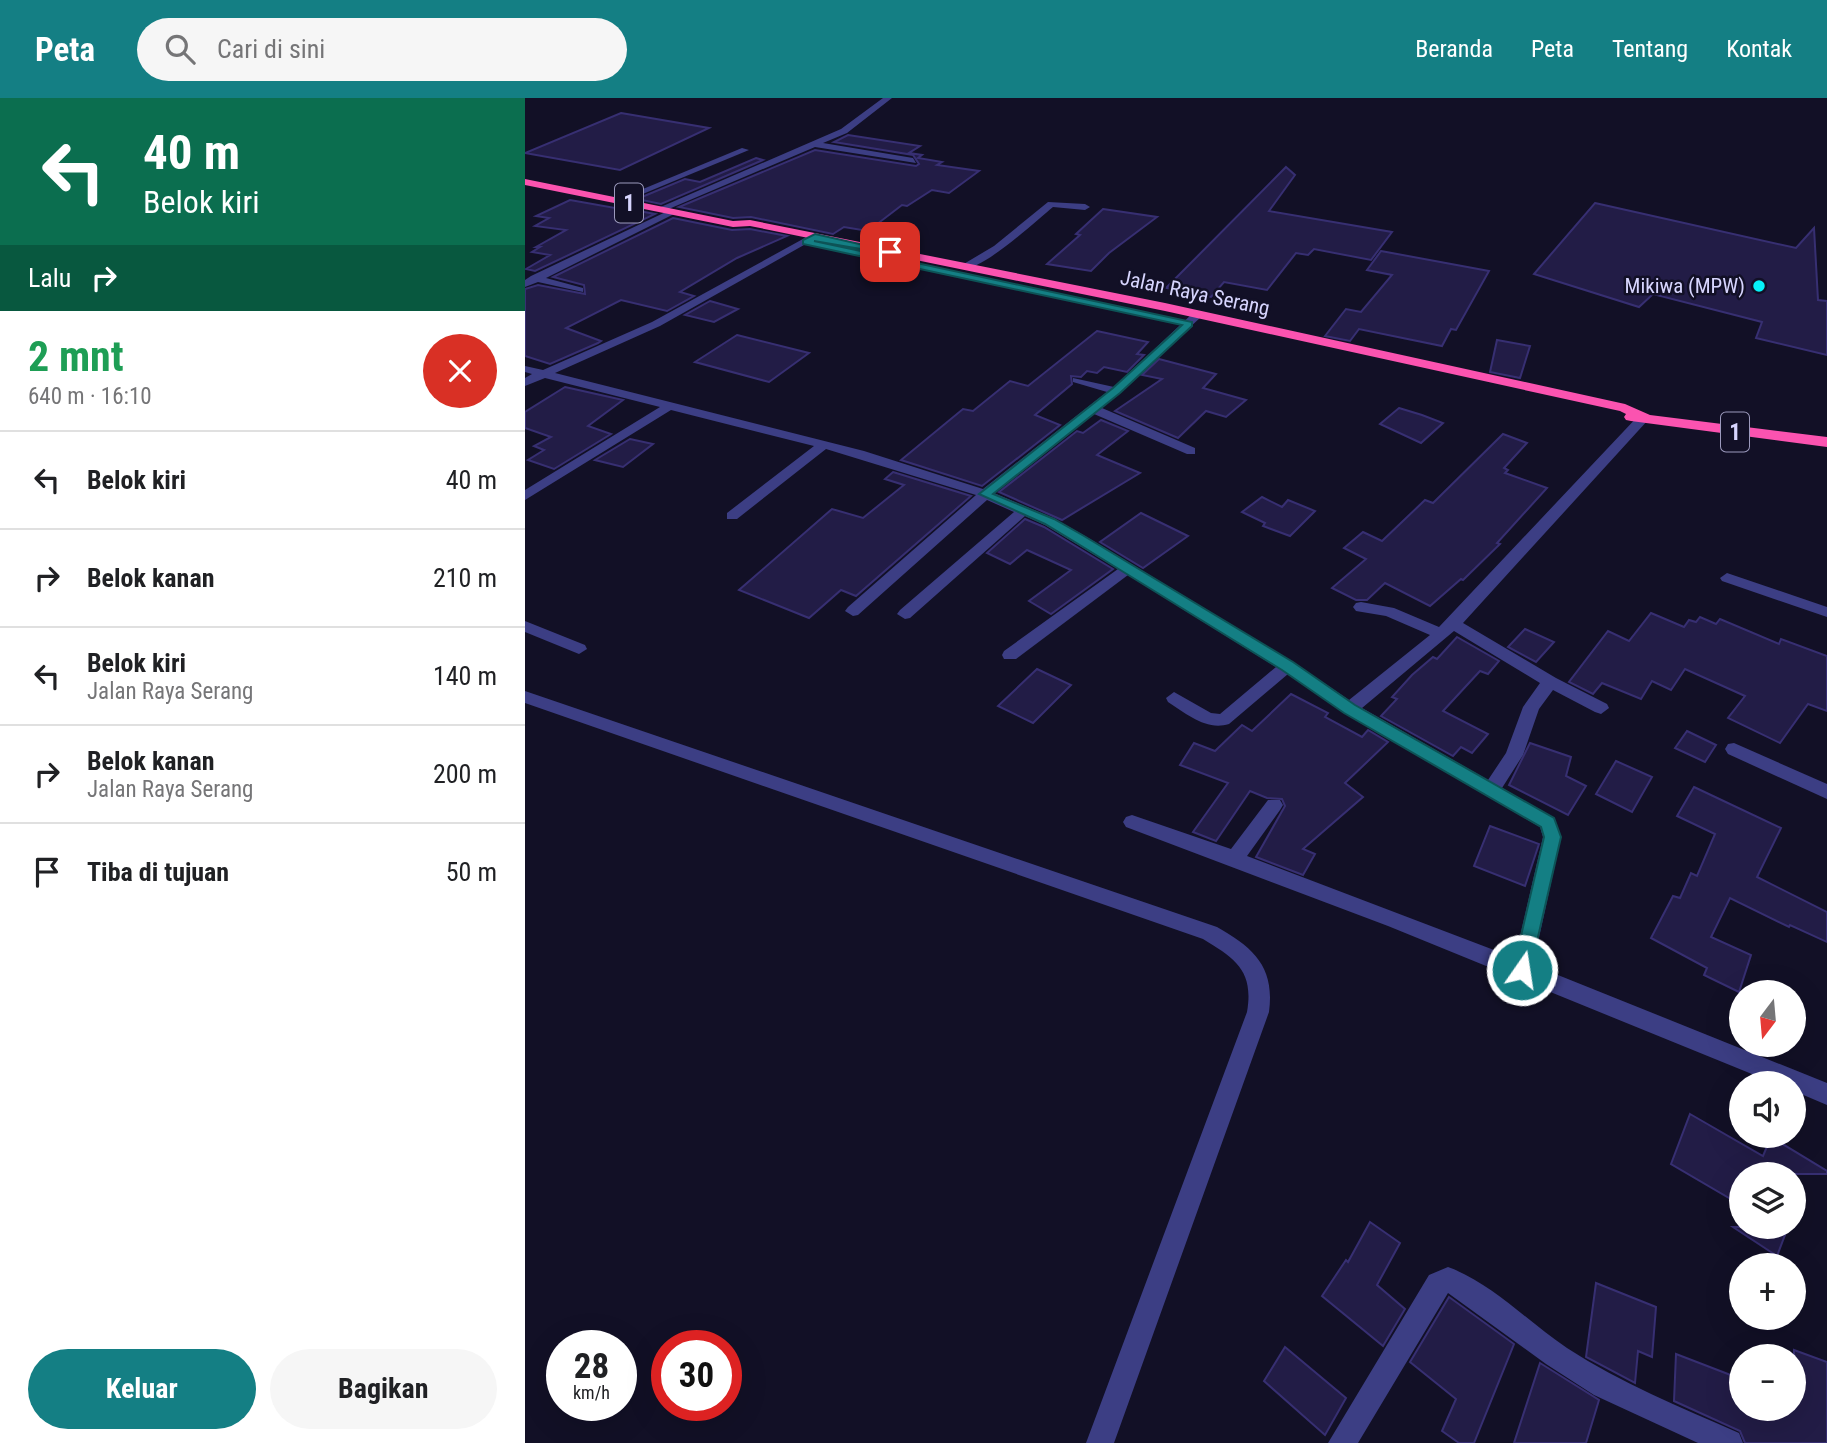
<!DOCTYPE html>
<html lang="id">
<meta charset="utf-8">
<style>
body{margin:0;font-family:"Roboto Condensed",sans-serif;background:#f6f6f6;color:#202124;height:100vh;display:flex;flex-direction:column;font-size:26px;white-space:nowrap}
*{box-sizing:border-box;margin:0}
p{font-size:23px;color:#757577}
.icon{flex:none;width:38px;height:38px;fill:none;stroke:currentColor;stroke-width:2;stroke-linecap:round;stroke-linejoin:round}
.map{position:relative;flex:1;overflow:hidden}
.sheet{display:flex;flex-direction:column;background:#fff;width:525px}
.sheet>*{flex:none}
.top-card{background:#0b6e4f;color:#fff;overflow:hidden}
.needle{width:46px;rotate:196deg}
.controls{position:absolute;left:1204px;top:882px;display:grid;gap:14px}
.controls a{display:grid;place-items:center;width:77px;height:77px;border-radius:50%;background:#fff;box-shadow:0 7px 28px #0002;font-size:35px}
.speed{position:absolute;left:21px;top:1232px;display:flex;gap:14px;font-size:35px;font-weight:700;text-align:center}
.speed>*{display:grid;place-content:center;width:91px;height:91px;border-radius:50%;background:#fff;box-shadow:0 7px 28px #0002;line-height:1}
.speed small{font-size:18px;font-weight:400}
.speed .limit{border:10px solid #d22;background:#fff;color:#111}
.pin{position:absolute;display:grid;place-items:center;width:60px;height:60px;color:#fff;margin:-30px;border-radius:14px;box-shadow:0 4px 10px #0006}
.me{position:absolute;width:77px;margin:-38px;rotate:13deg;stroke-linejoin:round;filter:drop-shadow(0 0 5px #0008)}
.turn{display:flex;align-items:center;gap:24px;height:147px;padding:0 28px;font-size:32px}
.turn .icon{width:91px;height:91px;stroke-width:2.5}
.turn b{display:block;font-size:49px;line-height:60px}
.then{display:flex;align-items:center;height:66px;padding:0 28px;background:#0003;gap:14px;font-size:26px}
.round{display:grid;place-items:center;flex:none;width:74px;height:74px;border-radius:37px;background:#f6f6f6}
.headline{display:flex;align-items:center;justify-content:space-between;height:119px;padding:0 28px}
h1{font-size:42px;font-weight:700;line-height:52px;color:#1e9e55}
.cta{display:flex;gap:14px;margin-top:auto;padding:14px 28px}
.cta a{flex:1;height:80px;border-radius:42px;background:#147f84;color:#fff;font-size:28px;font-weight:700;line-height:80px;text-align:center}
.cta a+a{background:#f6f6f6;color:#202124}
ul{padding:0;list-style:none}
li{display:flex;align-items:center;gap:21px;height:98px;padding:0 28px;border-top:2px solid #e0e0e0}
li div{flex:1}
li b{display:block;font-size:26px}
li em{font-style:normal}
header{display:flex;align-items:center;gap:42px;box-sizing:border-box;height:98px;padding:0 35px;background:#147f84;color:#fff}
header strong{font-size:33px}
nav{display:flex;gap:38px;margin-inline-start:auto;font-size:24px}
.search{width:490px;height:63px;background:#f6f6f6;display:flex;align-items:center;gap:18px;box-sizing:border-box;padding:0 24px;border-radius:38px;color:#757577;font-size:26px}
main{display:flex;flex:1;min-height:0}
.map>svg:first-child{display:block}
.building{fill:#221c46;stroke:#372f72;stroke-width:2}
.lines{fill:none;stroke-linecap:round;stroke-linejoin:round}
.minor{fill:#3c3e84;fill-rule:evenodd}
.highway{fill:#fb53b0;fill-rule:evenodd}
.route{fill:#147f84;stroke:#0d5356;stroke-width:2}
.poi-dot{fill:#06f2f9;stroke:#121026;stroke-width:2.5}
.labels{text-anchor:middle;stroke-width:5;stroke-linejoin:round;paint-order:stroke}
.far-poi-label{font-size:21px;fill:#d7d5fe;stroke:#121026;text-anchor:end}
.far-street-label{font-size:21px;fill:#d7d5fe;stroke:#121026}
.shield{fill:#121026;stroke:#9c9abd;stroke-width:2}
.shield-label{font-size:23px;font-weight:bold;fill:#d7d5fe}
</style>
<header>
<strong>Peta</strong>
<div class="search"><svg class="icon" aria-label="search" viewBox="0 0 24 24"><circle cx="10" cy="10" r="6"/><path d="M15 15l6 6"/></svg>Cari di sini</div>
<nav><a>Beranda</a><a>Peta</a><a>Tentang</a><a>Kontak</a></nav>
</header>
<main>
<section class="sheet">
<div class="top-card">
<div class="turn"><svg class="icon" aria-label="left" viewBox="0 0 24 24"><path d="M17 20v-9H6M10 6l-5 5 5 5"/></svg><div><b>40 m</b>Belok kiri</div></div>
<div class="then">Lalu<svg class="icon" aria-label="right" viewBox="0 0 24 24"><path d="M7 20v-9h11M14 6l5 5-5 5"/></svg></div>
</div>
<div class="headline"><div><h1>2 mnt</h1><p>640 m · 16:10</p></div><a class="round" style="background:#d93025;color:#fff"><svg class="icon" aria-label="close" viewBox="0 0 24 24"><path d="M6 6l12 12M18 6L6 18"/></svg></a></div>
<ul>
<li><svg class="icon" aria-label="left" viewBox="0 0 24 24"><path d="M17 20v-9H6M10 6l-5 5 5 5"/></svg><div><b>Belok kiri</b></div><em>40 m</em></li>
<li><svg class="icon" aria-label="right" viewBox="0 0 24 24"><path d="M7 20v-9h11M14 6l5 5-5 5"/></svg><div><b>Belok kanan</b></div><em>210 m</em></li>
<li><svg class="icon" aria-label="left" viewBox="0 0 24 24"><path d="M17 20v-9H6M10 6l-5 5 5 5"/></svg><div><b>Belok kiri</b><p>Jalan Raya Serang</p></div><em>140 m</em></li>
<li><svg class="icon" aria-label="right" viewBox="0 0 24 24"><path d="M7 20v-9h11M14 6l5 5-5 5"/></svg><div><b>Belok kanan</b><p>Jalan Raya Serang</p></div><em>200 m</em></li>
<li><svg class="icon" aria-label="arrive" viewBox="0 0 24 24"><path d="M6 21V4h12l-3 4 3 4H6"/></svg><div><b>Tiba di tujuan</b></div><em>50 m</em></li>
</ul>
<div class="cta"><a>Keluar</a><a>Bagikan</a></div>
</section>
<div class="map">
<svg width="1302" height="1345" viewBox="0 0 1302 1345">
<rect width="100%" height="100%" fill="#121026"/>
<!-- building -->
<g class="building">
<polygon points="96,15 184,30 95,72 0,55"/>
<polygon points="323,37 395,48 384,55 397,57 393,60 417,64 412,67 454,73 424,95 407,92 382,108 377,107 343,133 319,129 308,136 226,119 208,120 154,109 290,52 391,68 394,66 388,57 309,44"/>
<polygon points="231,60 238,62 136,106 112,101 160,81 175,84"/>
<polygon points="761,69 770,77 744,113 867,134 846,162 789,151 783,157 771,155 742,192 699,184 686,199 641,190"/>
<polygon points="45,102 90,110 93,109 130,116 10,173 1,171 25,157 7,154 15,149 11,149 41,132 10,128 24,120 11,118"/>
<polygon points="1070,105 1271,150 1289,130 1293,202 1302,203 1302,257 1231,240 1237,224 1128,196 1114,209 1009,176"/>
<polygon points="578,111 632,119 584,155 566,173 522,166 555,137 551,136"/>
<polygon points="148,120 207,132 225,131 262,138 212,160 155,194 169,198 142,213 96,202 41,230 76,243 73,245 25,266 0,258 0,191 13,187 60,196 59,187 28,179"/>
<polygon points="856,153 964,173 931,232 926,231 917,248 834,231 825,243 800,238 821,211 836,214 867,177 842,172"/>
<polygon points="185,203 213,211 189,224 160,217"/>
<polygon points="572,233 623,244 612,256 619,257 602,274 579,269 572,275 562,273 556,279 546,278 547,286 510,317 535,327 457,388 376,362 438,311 448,313 485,283 503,288"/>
<polygon points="212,237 284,255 244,284 170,264"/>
<polygon points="972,242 1005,248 995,280 965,274"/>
<polygon points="634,261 691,276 678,290 721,302 701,319 681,313 653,340 590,313 637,281 617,277"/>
<polygon points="40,289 98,302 63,328 86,336 29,371 3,362 19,352 9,348 26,339 0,330 0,314"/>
<polygon points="874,310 897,317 918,325 896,345 855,326"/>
<polygon points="576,322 603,333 572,357 615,375 537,422 474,394 552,333 558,335"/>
<polygon points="978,336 1002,345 979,370 983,372 980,375 1022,390 972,445 975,446 938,482 936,481 905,508 860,485 842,502 831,502 807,490 841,461 819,450 838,434 857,443 900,402 908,405"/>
<polygon points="105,341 128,346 98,369 70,362"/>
<polygon points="368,374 446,398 331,498 316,492 284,520 214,492 307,411 338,420 379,387 360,381"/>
<polygon points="737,399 757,409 763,402 790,413 765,438 738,428 740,425 717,414"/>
<polygon points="616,415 663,438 618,470 575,444"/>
<polygon points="500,421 519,429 588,471 526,516 504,503 546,472 502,452 485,466 462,455"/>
<polygon points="1126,515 1159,529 1164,522 1171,524 1175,519 1191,526 1195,521 1254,546 1256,541 1302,558 1302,613 1283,606 1255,645 1203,620 1220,598 1160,571 1146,592 1127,583 1116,601 1077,585 1068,596 1044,584 1083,533 1104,543"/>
<polygon points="1000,531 1029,544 1011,564 983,549"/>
<polygon points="932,539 974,563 963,576 955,573 918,613 963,636 947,655 936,649 928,658 856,618 872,601 867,599 887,577 908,559 912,561"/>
<polygon points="512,571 546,587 508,625 473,608"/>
<polygon points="766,596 803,615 800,619 837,639 843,632 863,644 820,685 838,699 778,751 790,756 778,777 731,759 760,708 757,701 742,700 725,693 691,743 668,734 703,685 655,667 669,645 690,653 717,627 727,633"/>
<polygon points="1162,633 1191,647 1180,664 1150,650"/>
<polygon points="1005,645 1046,659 1041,678 1061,688 1043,717 984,687"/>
<polygon points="1091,663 1127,679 1107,714 1071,696"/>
<polygon points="1169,689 1256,730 1232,779 1302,814 1302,844 1265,827 1264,829 1205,800 1186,839 1226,857 1214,894 1179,877 1182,870 1126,840 1148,798 1155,800 1166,775 1172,778 1190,736 1152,718"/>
<polygon points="965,728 1014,746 1000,788 949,768"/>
<polygon points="1165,1016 1238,1058 1246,1039 1302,1073 1302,1076 1216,1076 1216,1107 1146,1066"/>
<polygon points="845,1124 875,1145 852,1187 880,1211 858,1248 797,1198 821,1162 823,1164"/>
<polygon points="1208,1129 1263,1129 1252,1158"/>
<polygon points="1071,1185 1131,1209 1127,1259 1113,1253 1110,1285 1061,1259"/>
<polygon points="924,1199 989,1246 949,1345 934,1345 917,1333 931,1301 885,1264"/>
<polygon points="760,1249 821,1300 800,1337 739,1283"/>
<polygon points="1269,1252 1302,1264 1302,1345 1220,1345 1215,1333 1149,1303 1151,1256 1216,1281 1216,1311 1269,1311"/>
<polygon points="1015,1265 1074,1302 1061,1345 989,1345"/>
</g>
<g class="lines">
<!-- minor -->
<g class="minor">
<polygon points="358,0 367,0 322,35 298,45 388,60 391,65 290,49 139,113 131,111 316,31"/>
<polygon points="217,50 224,52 96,105 89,103"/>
<path d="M523,104l37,2 5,3 -5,3 -32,-3c-17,14 -71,64 -91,62v-4l32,-19z"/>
<polygon points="147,111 155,113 21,180 58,190 58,194 13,184 0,189 0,182 6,178"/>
<path d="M287,136l8,2 -160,90 -105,47 309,78 119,38 124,-97 -34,-10v-4l41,9 79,-74h8v4l-99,91 93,40v6h-8l-93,-40 -100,79 61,26 30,17 208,126 56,38 81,-65 -44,-19 -30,-5 -3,-4 3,-4 5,-1 33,6 45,19 201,-213h8v6l-185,203 93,55 51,26 2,4 -8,6 -6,-2 -42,-22 -14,19 -16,46 -21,33 52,30 7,19 -28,128 294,118v22l-33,-14v-8h-20l-386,-157 -262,-99 -3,-5 3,-5 6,-2 99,34 37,-49h12l3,5 -3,5 -33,46 268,102 28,-121 -3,-10 -196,-114 -56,-39 -59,50c-23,7 -42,-10 -61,-22l-2,-4 8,-6 37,21 9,1 56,-47 -148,-92 -112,84h-12l-2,-4 2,-4 114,-82 -73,-44 -20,-9 -115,102 -5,1 -8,-5 3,-4 114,-98 -27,-12 -129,115 -5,1 -8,-5 3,-4 128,-112 -150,-46 -89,70h-10v-6l87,-67 -143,-36 -146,90v-10l135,-83 -115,-29 -20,8v-8l7,-4 -7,-2v-6l18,4 109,-48zM929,533l86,52 -17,24 -17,46 -18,27 -126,-72z"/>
<polygon points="1202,475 1302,509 1302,519 1197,483 1195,480"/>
<polygon points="0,523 60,547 62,551 54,556 0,534"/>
<path d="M0,593l692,236c37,21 58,40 52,85l-155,431h-28l161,-431c7,-41 -11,-53 -44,-73l-678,-236z"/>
<polygon points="1209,645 1302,686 1302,701 1203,656 1200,651 1203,646"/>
<path d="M923,1169c44,16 80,55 119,81 54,35 113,59 172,85l4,10h-45l-104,-48 -48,-31 -98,-71 -90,150h-30l101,-168z"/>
</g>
<!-- highway -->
<polygon class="highway" points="0,81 208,123 225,122 640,205 1100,306 1125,317 1302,339 1302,349 1106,323 1101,322 1099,319 1101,316 1095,313 640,213 225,128 208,129 0,87"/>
</g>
<!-- route -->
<polygon class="route" points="290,136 370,154 365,156 289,143 667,224 667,228 595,295 468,396 529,421 559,438 768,564 830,607 1029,720 1036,739 1004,878 997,881 990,878 988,872 1019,739 1016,729 819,615 757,572 550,444 520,426 454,396 588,290 657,227 278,146 278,142"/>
<!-- markers -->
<circle class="poi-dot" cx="1234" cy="188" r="7"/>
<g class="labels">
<!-- far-poi labels -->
<g class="far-poi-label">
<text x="1220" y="195">Mikiwa (MPW)</text>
</g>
<!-- far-street labels -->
<g class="far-street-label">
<text transform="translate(670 195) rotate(12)" y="7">Jalan Raya Serang</text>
</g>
<!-- shield labels -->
<g class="shield">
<rect x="90" y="85.5" width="28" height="39" rx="5"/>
<rect x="1196" y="314.5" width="28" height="39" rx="5"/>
</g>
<g class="shield-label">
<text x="104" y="113">1</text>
<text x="1210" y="342">1</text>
</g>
</g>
</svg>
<div class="controls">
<a><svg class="needle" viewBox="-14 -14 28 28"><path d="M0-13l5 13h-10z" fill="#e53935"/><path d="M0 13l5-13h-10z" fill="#757577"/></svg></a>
<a><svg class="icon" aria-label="sound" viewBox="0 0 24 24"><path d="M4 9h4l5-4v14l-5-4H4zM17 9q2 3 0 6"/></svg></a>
<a><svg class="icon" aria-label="layers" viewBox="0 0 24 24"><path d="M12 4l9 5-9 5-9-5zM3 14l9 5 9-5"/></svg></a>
<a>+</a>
<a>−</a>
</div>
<div class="speed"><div>28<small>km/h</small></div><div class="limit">30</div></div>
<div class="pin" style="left:365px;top:154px;background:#d93025"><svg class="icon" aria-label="arrive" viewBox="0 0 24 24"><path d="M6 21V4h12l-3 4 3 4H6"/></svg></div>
<svg class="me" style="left:997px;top:872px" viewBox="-20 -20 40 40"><circle r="17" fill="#147f84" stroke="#fff" stroke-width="3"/><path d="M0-11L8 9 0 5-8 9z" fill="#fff"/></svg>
</div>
</main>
